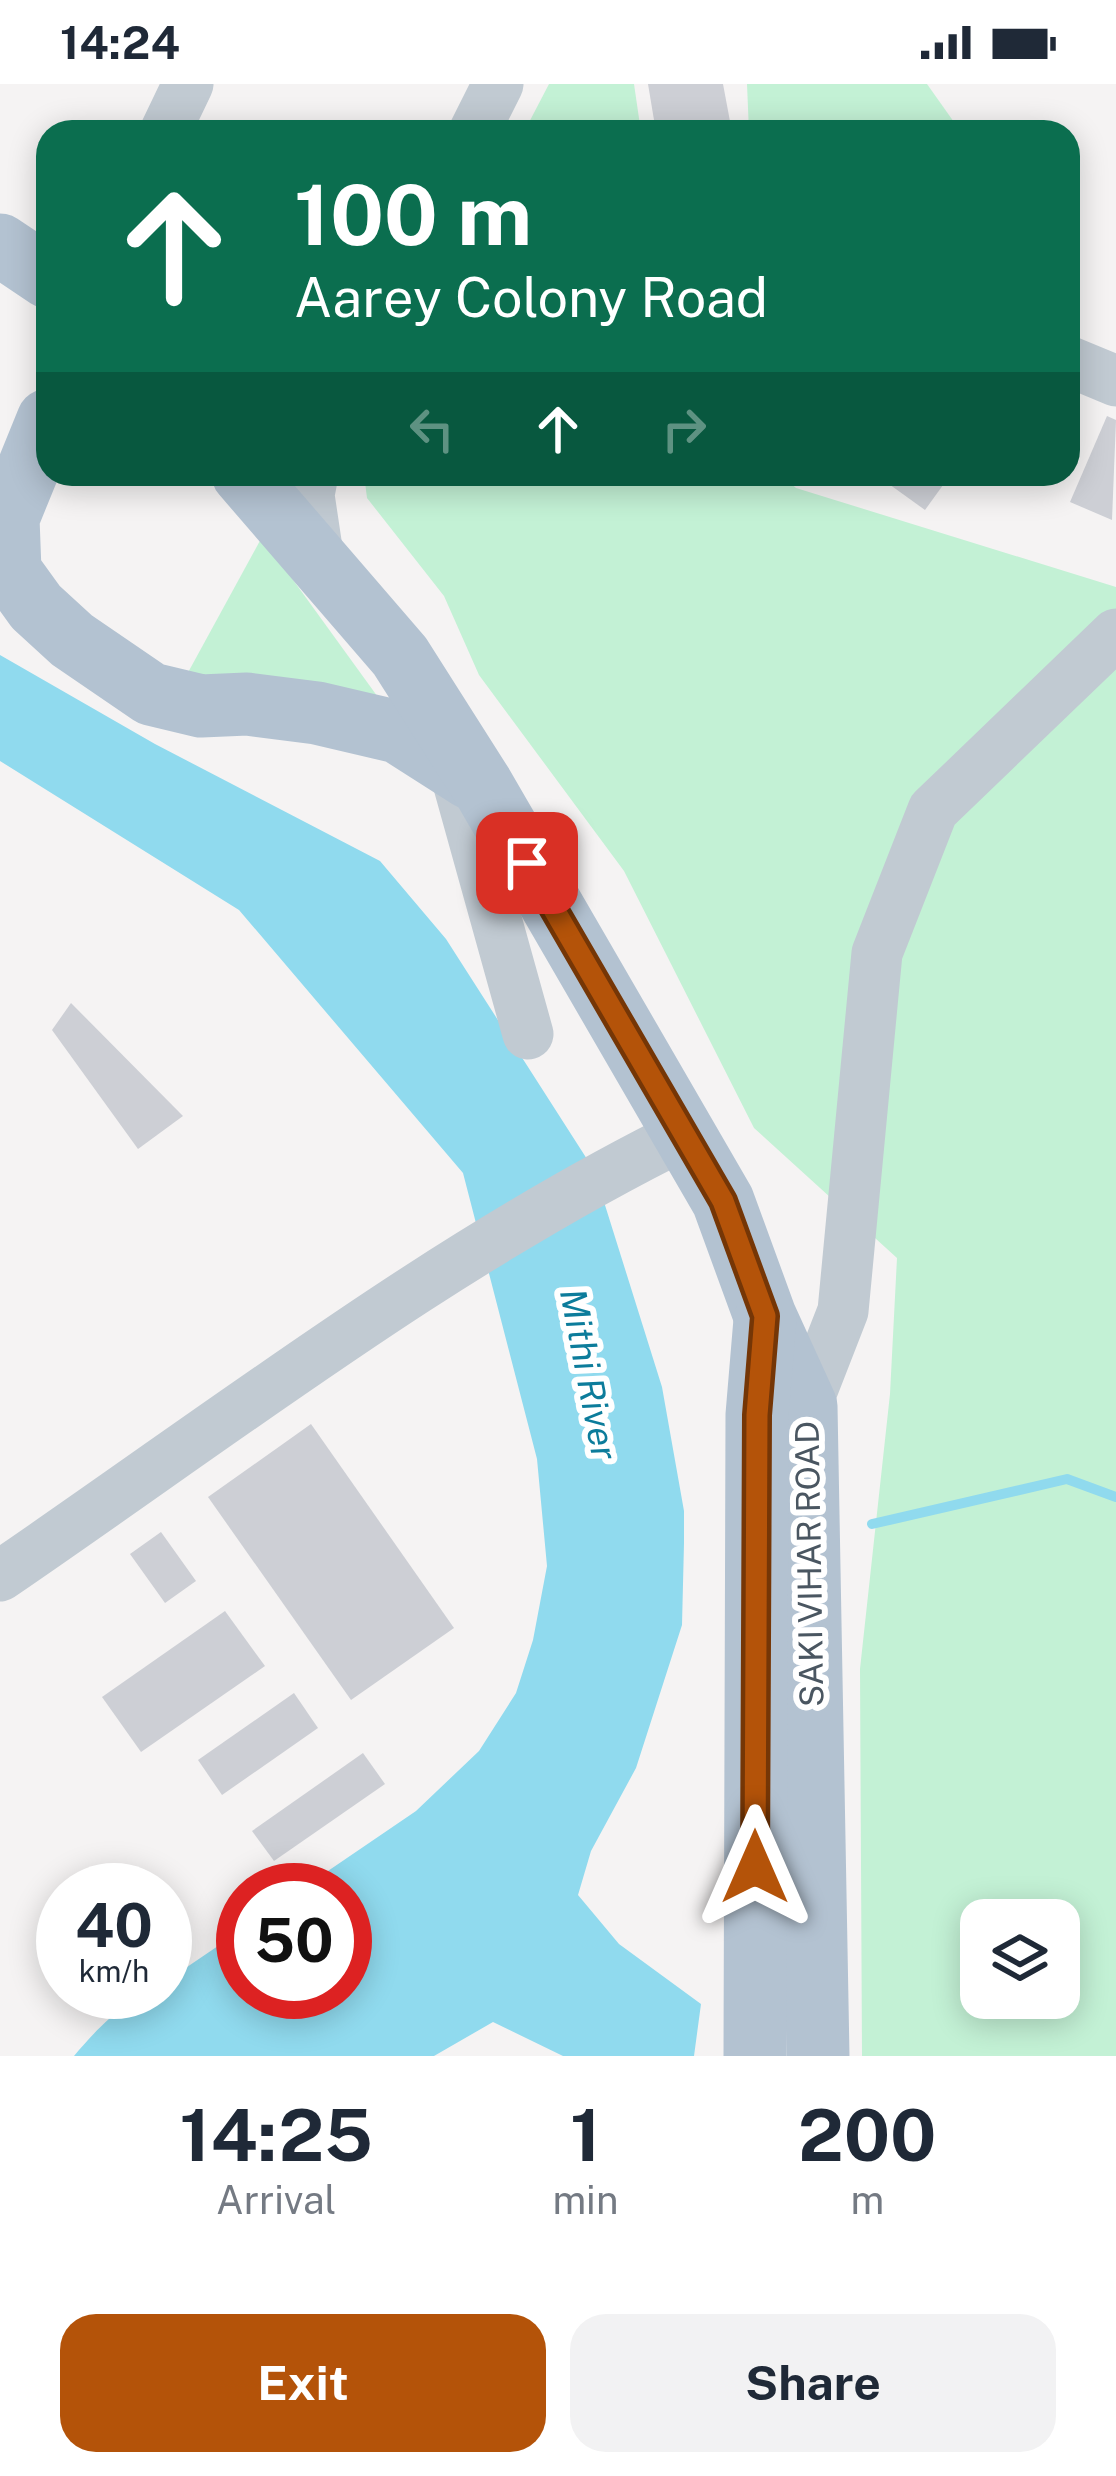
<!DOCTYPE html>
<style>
body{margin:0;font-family:"Public Sans",sans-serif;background:#f2f2f3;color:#1f2937;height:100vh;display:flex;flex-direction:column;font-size:45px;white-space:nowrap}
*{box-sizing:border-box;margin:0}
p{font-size:39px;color:#747a83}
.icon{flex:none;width:66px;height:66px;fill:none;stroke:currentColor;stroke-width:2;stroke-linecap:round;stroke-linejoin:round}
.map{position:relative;height:1972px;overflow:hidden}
.details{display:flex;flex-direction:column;background:#fff;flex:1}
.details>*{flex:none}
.top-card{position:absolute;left:36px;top:36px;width:1044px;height:366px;border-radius:36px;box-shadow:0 6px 30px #0003;background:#0b6e4f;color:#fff;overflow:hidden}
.fabs{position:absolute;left:960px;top:1815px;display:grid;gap:24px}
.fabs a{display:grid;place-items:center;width:120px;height:120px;border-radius:24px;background:#fff;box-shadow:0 6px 30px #0003;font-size:60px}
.speed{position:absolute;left:36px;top:1779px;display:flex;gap:24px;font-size:60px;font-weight:700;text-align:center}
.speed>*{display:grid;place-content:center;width:156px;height:156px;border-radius:50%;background:#fff;box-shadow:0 6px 30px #0003;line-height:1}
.speed small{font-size:30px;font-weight:400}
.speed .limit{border:18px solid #d22;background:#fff;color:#111}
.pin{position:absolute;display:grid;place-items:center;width:102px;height:102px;color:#fff;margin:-51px;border-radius:24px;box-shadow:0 6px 18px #0006}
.me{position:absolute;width:132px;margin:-66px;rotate:0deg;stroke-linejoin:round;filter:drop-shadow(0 0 9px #0008)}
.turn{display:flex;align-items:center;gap:42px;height:252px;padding:0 60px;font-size:54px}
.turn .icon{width:156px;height:156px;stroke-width:2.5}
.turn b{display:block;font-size:84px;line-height:102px}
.lanes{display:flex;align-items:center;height:114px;padding:0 60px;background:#0003;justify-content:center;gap:60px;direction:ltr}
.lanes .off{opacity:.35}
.eta{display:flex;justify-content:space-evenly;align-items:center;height:204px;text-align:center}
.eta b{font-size:72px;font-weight:700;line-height:84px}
.cta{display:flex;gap:24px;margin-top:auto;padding:24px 60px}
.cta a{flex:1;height:138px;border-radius:36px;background:#b45309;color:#fff;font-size:48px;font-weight:700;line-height:138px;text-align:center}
.cta a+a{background:#f2f2f3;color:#1f2937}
.status{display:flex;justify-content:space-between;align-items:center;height:84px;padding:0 60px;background:#fff;direction:ltr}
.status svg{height:33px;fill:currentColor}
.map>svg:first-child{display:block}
.green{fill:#c3f1d5;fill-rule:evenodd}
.water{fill:#90daee}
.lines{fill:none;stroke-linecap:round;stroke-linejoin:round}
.stream{stroke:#90daee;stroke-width:10}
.building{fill:#cdcfd5}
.minor{stroke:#c1cad2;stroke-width:51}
.major{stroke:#b3c2d1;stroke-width:63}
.route-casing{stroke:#753606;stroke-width:30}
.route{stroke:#b45309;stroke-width:21}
.labels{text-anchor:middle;stroke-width:12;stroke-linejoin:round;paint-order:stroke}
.street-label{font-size:33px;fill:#4a5661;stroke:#fff}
.water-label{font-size:36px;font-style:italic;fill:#0c7c9b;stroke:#fff}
</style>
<div class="status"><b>14:24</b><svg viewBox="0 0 49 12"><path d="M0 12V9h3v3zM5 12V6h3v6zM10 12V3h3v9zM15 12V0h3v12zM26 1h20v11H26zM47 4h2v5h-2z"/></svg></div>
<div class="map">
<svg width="1116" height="1972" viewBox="0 0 1116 1972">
<rect width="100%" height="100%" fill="#f5f3f3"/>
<!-- green -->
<g class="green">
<polygon points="549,0 634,0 641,48 524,48"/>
<polygon points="927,0 961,48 749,48 747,0"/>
<path d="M364,390h416l16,14 320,99v1469h-254l-2,-387 30,-275 7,-136 -143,-130 -130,-257 -145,-196 -35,-79 -77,-98zM981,1836h78v78h-78z"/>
<polygon points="262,453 388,627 185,594"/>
</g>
<!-- water -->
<path class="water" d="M0,571l155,89 225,117 66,78 148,231 68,217 22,124v32l-2,82 -46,143 -45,83 -13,44 41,49 82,60 -7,52h-131l-70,-34 -59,34h-360c21,-25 56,-64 91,-64v-10l78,-53v63h102v-102h-45l116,-79 63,-60 37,-58 17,-53 14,-74 -10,-107 -74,-286 -224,-263 -239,-149z"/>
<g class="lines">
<!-- stream -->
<polyline class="stream" points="872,1440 1067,1395 1116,1413"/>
</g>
<!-- building -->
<g class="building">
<polygon points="648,0 723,0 732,48 656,48"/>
<polygon points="1107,332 1116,336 1112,436 1070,418"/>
<polygon points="875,390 951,390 925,426"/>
<polygon points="71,919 183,1032 138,1065 52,946"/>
<polygon points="311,1340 454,1544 351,1616 208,1413"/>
<polygon points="161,1448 196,1497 165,1519 130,1470"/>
<polygon points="225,1527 265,1582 141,1668 102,1613"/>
<polygon points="294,1609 318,1644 222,1711 198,1676"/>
<polygon points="363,1669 385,1700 274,1777 252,1747"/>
</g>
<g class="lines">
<!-- minor -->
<g class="minor">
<polyline points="165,48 188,0"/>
<polyline points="474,48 498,0"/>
<polyline points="1068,277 1116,297"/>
<polyline points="313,390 309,411 318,471"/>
<polyline points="454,684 528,950"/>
<polyline points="781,1327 806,1322 843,1227 877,869 933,726 1116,550"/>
<path d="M0,1492c224,-153 443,-323 687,-443"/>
</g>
<!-- major -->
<g class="major">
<polyline points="0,161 48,193"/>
<polyline points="48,336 8,434 10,487 36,523 72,556 151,610 201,622 247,620 317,629 398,648 470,694"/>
<polyline points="243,390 400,572 482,701 723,1117 765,1232 806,1322 818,1972"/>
<polyline points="755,1972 757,1331 765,1236"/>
</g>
</g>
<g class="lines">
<defs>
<polyline id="route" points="527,779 723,1117 765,1232 757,1331 755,1783"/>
</defs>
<!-- route casing -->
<use href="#route" class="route-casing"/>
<!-- route -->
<use href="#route" class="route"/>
</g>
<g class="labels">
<!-- street labels -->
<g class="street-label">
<text transform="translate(809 1480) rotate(-91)" y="12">SAKI VIHAR ROAD</text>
</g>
<!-- water labels -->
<g class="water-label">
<text transform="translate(589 1290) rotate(79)" y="13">Mithi River</text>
</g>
</g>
</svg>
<div class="fabs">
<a><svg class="icon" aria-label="layers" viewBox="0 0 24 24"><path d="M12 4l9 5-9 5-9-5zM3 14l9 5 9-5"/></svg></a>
</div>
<div class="speed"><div>40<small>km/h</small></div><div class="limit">50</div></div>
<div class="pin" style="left:527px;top:779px;background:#d93025"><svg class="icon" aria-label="arrive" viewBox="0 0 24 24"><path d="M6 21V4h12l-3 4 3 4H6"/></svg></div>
<svg class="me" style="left:755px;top:1783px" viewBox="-20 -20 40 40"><path d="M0-17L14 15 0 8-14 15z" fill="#b45309" stroke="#fff" stroke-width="4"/></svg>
<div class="top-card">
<div class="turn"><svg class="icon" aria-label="ahead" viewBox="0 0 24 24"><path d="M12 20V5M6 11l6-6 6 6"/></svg><div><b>100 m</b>Aarey Colony Road</div></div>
<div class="lanes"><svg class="icon off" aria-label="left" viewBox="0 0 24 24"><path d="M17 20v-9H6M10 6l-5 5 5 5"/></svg><svg class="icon" aria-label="ahead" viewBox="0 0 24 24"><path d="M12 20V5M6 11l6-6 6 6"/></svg><svg class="icon off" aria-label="right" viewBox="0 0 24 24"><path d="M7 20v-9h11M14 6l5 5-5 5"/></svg></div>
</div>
</div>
<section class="details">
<div class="eta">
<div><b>14:25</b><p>Arrival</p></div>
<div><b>1</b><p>min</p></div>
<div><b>200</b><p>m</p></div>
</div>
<div class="cta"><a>Exit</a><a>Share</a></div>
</section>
